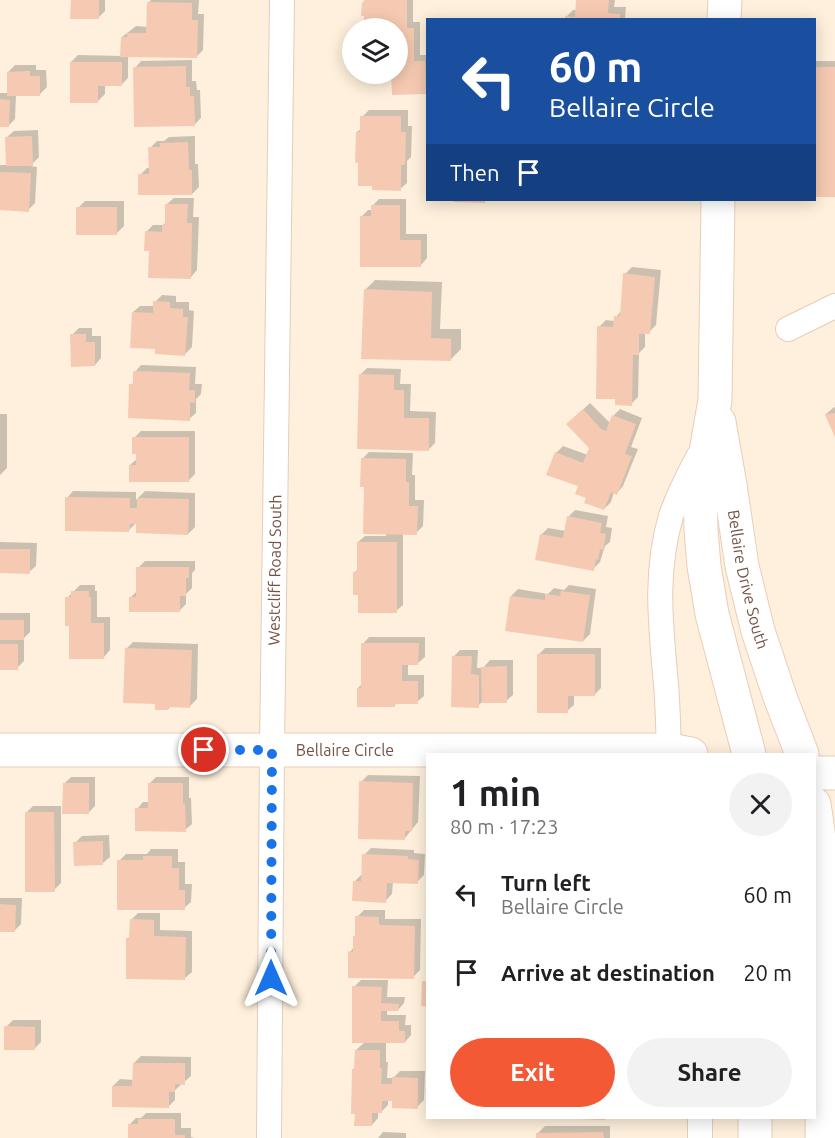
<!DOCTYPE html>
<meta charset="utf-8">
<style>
body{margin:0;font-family:Ubuntu,sans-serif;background:#f2f2f2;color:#202124;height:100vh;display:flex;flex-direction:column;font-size:22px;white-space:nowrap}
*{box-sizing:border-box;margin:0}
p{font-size:20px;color:#757577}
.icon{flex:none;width:33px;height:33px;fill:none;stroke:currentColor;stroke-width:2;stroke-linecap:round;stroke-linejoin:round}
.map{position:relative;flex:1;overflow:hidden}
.panel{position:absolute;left:426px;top:753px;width:390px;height:366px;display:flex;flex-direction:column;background:#fff;border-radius:0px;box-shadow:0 3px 15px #0003}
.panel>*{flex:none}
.hud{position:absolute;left:426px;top:18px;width:390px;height:183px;border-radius:0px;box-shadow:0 3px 15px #0003;background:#1a4fa0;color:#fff;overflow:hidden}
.fabs{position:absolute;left:342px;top:18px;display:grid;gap:12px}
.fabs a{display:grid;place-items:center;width:66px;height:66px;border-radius:50%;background:#fff;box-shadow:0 3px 15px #0003;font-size:30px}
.pin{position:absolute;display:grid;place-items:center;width:51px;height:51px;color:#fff;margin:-26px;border:3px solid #fff;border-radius:50%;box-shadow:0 2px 6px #0007}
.me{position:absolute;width:66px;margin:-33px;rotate:0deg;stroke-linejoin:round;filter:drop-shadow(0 0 4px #0008)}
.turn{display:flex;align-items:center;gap:21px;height:126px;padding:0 24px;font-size:27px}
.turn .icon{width:78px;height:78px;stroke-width:2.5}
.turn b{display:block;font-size:42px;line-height:51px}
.then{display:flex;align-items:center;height:57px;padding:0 24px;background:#0003;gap:12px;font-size:22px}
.round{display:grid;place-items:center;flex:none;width:63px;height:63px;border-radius:32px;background:#f2f2f2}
.overview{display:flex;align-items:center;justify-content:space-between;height:102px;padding:0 24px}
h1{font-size:36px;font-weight:600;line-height:45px}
.button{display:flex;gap:12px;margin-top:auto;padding:12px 24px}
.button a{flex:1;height:69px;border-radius:36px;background:#f45936;color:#fff;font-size:24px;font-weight:600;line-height:69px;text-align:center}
.button a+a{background:#f2f2f2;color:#202124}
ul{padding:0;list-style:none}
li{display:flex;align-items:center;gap:18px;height:78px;padding:0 24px}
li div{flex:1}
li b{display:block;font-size:22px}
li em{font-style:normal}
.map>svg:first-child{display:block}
.shadow{fill:#0003}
.building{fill:#f6cab2}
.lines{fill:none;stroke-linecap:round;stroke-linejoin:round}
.street-casing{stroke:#e4cdbb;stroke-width:26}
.secondary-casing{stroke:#eacdb8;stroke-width:35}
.street{stroke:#fff;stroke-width:24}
.secondary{stroke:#fff;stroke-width:33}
.route{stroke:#1a73e8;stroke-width:10;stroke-dasharray:0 18}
.labels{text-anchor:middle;stroke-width:4.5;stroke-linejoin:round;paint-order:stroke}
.street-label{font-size:16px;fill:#755344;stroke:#fff4e5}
</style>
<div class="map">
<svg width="835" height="1138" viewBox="0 0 835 1138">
<rect width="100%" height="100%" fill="#fef0dc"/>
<!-- shadow -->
<g class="shadow">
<polygon points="72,0 105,0 105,11 98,18"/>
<polygon points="151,0 199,0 198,14 204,14 203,50 196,57 128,55 128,78 121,85 105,85 105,94 98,101 71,62 78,55 122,56 122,37 136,26 148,27 148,3"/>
<polygon points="366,0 413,0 413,22 420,22 420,55 428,55 428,90 425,93 393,93 393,74 398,74 398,28 385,28 382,19 363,3"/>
<polygon points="578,0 615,0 614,7 626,7 625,19 566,20 566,17 573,10 577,10"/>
<polygon points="192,60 192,81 196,81 197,90 200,90 201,118 194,125 135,68 141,61"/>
<rect x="814" y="61" width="21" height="134"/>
<polygon points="15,65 36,65 36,70 46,70 47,87 40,94 16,95 15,119 8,126 0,125 0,93 8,93 8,72"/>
<polygon points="369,110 408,110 408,126 412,126 411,157 407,161 407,183 400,189 357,132 362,128 362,117"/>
<polygon points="38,130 39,157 30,166 37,167 35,203 28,210 0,209 0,165 8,165 7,137 14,131"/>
<polygon points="195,136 195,164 198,164 199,187 192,194 140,175 147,168 150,168 150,148 157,141 164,141 169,137"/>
<polygon points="174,198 194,198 193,217 199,217 197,270 191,277 146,232 153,225 163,225 166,222 167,204"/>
<polygon points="379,199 406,199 406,234 427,234 427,258 421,265 361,217 368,210 372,210 372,206"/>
<polygon points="85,201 124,201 124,226 117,233 78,208"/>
<polygon points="632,267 661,270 656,325 649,332 645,332 645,347 639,353 638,397 631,404 599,327 606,320 615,321 616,317 622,310 625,274"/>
<polygon points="375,280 442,282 440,329 461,329 461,349 450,360 365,290"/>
<polygon points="162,295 176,296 176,302 189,302 189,310 194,311 192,347 185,354 156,348 133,312 140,306 155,306 155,302"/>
<polygon points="79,328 92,328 92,336 101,336 101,358 95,365 72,335"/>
<polygon points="141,365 196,367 195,384 202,384 201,394 196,399 196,413 189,419 131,385 134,382 135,372"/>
<polygon points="367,368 401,369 400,384 411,384 410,411 436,412 435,443 428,450 360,375"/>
<polygon points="590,403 610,423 613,416 620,409 642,418 631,447 638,449 623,486 617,493 614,492 611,502 604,509 588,497 556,453 563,446 588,455 590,448 575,417"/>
<polygon points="835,407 835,434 826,414 833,408"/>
<polygon points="0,414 7,414 7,468 0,475"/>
<polygon points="141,431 195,431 195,474 189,480 130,465 137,459 134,438"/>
<polygon points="369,452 413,453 412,475 415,475 415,500 424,500 423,526 416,533 403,533 403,605 396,611 359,594 355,572 358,569 358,542 365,536 386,536 386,533 366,486 362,459"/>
<polygon points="73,491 136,492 136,500 145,491 195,493 195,527 188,534 138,521 129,530 67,498"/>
<polygon points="575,510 608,516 606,527 612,528 610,542 605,546 600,562 593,569 541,535 548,528 566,531 568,517"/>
<polygon points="0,542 37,543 36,566 29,572 0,572"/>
<polygon points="145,561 195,561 195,570 192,573 192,588 186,594 186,604 179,611 130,598 138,590 138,568"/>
<polygon points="80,585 95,585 95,591 97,591 97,617 110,617 110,650 104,657 71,624 67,598"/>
<polygon points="569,585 596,589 590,634 583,641 511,596 518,589 548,594 554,588 564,590"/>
<polygon points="0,613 30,613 30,632 24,638 24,661 17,668 0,668"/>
<polygon points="369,637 425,637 425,657 418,663 408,663 408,675 424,675 424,696 417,702 398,702 394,706 358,688 362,684 363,644"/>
<polygon points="133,642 198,644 197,699 190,706 171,706 168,709 157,703 126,649"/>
<polygon points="545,648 601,648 601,688 594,695 574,695 574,705 567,711 539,654"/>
<polygon points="460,650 478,650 477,668 483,668 490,660 513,660 513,695 506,701 482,702 478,706 453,657"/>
<polygon points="368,775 420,776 418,822 405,838 361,782"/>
<polygon points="71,777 95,777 95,806 88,813 64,784"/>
<polygon points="156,777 189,777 189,798 191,798 192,824 185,830 137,809 143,802 149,802 149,784"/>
<polygon points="33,806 61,806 61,883 54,890 26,813"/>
<polygon points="109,835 110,857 103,863 75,843 82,836"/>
<polygon points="371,848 414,850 414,853 425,854 424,875 417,882 393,881 392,894 385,901 354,882 361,875 363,875 364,855"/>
<polygon points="151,849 178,849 178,862 185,862 185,884 192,884 191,902 184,908 119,861 126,854 147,854"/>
<polygon points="0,898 22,898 21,924 14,931 0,930"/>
<polygon points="364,910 385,910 385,919 421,919 420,970 413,977 350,952 354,947 357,935 357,917"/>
<polygon points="138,913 160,913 160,930 192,931 192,972 185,978 128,938 131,935 131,920"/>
<polygon points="361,980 388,980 387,997 405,997 404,1003 398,1010 387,1010 387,1015 406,1015 405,1025 411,1025 411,1035 405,1042 386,1042 386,1062 388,1062 387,1078 393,1078 400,1071 425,1071 424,1100 417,1107 393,1099 388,1099 388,1105 381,1112 378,1112 378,1118 372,1125 353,1069 356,1067 356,1050 365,1042 354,987"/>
<polygon points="13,1020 41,1020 41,1042 34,1049 6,1027"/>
<polygon points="141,1056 191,1057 191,1076 175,1090 175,1100 168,1107 113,1086 120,1079 134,1080 134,1063"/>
<polygon points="146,1113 181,1113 181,1128 191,1128 191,1137 195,1138 129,1138 129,1125 136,1118 141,1118"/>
<polygon points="545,1126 610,1126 610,1138 538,1138 538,1133"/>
<polygon points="383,1132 406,1133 406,1138 378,1138"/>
</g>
<!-- building -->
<g class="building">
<polygon points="71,0 99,0 99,19 70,19"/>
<polygon points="364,0 407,0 407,28 414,28 414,61 425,61 426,94 392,95 391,74 398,74 398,28 380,28 380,20 364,20 364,16 361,16 362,2 364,3"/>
<polygon points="576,0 609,0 608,13 620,14 620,20 565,20 565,16 575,17"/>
<polygon points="147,2 192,3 192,20 198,20 197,58 120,57 121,37 127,37 127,33 146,33"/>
<polygon points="70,62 122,62 122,86 98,86 98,103 70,103"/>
<polygon points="186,66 186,87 190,87 190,96 194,96 195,126 134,127 133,67"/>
<rect x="814" y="67" width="21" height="130"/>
<polygon points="30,71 30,76 40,76 40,96 7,96 7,72"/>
<polygon points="0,99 10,100 9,127 0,127"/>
<polygon points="360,116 401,116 401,132 406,132 405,165 401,165 401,191 372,190 372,186 358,186 358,163 355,162 356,132 360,132"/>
<polygon points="32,136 33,166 6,166 5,137"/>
<polygon points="188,142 189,170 192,170 192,195 138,195 138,174 149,174 148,147 160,147 160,143"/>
<polygon points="0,172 31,173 29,212 0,210"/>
<polygon points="454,200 485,200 485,203 454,202"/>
<polygon points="165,204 188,204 187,223 192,223 191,279 148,278 149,251 144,251 145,231 162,232 162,225 165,225"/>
<polygon points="371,205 400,205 400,240 421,240 421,267 360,267 360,216 371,216"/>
<rect x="76" y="207" width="41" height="28"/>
<polygon points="623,273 655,277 650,334 639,334 639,355 633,355 632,406 615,405 615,399 596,399 597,326 613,327 614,316 620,316"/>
<polygon points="364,289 432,292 431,338 451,339 451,361 361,359"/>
<polygon points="153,301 170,302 170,308 183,309 183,317 188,317 185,356 155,354 155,349 130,348 132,312 153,313"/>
<polygon points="70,334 86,334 86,342 95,342 95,366 71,367"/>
<polygon points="133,371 190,373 189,390 195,390 195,403 190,402 190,421 128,418 129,384 133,384"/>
<polygon points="359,374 394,375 394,390 404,390 404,418 429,418 429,451 357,449"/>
<polygon points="583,409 601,429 606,431 612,415 636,424 625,454 632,456 617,495 611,492 604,510 584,503 586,498 575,494 578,486 546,475 555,452 583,463 589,448 566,424"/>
<polygon points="835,413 835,437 825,415 825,414"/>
<polygon points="132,437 189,437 189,482 129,482 129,465 136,465 136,454 132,454"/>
<polygon points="361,458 406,459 406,482 409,482 409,506 418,506 417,535 363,534 364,487 360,487"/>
<polygon points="65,497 130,498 130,508 137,508 137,498 189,499 188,535 136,533 136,524 130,524 129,532 65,531"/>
<polygon points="567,516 602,523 600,533 606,534 603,550 600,549 598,560 596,559 594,571 535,560 540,534 563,538"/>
<polygon points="357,542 397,542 397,613 358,613 358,595 353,595 353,572 357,572"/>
<polygon points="0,549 30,549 30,574 0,573"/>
<polygon points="136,567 189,567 189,578 186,578 186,596 180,596 180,612 129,612 129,597 136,597"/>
<polygon points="71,591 89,591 89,597 91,597 91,623 104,623 104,659 69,659 69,626 65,626 65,597 71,597"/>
<polygon points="561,591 590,595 583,642 505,631 510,596 545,600 545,594 560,596"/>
<rect x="0" y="620" width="24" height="20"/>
<polygon points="361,643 419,643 418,665 402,665 402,681 418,681 418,704 395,704 395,707 357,707 357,688 361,688"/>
<rect x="0" y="644" width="18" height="26"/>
<polygon points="125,648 192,650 190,708 168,707 168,710 155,710 155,704 123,703"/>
<polygon points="537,654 595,654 595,696 568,696 568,713 537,713"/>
<polygon points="452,656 472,656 471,674 479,675 479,708 451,707"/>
<polygon points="507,666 507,703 482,703 481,667"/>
<polygon points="359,781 413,783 412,831 405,831 405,840 358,839"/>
<polygon points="63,783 89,783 89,814 62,814"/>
<polygon points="148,783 183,783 183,804 185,804 186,832 135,831 135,808 148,808"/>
<polygon points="25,812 54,812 55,892 25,892"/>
<polygon points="103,841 103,865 74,866 73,842"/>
<polygon points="362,854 408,856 408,859 419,860 418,884 387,883 386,903 352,901 353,881 361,881"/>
<polygon points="143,856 172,856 172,868 179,868 179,890 185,890 185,910 117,910 117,860 143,860"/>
<polygon points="0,904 16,905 15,932 0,932"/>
<polygon points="355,916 379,917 379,925 415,926 414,979 348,978 348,951 353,952 353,936 355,936"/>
<polygon points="130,919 154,920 154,936 186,937 185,980 126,979 126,938 129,938"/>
<polygon points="422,981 428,981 428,1007 421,1006"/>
<polygon points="352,986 382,987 381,1003 399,1004 398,1011 381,1011 381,1021 399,1021 399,1031 405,1031 405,1043 352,1043"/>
<polygon points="4,1026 35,1027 35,1050 4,1050"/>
<polygon points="355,1050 380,1050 380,1068 382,1068 381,1084 392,1084 392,1077 418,1078 418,1109 392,1108 392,1101 382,1101 382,1113 372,1113 372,1126 354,1126 355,1114 351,1114 352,1069 354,1069"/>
<polygon points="133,1063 185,1063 185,1085 175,1084 175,1092 169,1092 169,1108 112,1107 112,1086 132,1086"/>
<polygon points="578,1118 605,1118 605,1120 578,1119"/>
<polygon points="138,1119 175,1119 175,1135 185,1135 185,1138 128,1138 128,1124 138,1124"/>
<polygon points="603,1132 604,1138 536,1138 536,1133"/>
</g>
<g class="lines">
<defs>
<g id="street">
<polyline points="788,329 835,306"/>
<path d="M669,750c-1,-22 -1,-43 -3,-65 -5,-59 -12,-111 5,-169 7,-21 17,-40 27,-59"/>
<path id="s1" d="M269,1138l3,-388 10,-750"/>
<polyline points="700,1138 700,1118"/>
</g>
<g id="secondary">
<polyline points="724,20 725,0"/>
<polyline points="718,200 715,400 700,487 701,530 704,566 712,614 749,754"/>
<path id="s2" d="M719,422l11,63 12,81 16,65 22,66 22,57"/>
<path id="s3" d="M0,750h669l22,4"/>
<polyline points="814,773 835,773"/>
<polyline points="814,804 820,845 823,951 822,1138"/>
<polyline points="755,1118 755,1138"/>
</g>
</defs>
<!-- street casing -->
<use href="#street" class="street-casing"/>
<!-- secondary casing -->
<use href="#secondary" class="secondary-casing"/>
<!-- street -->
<use href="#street" class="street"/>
<!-- secondary -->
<use href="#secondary" class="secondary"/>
</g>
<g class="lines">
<!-- route -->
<polyline class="route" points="204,750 272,750 271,978"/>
</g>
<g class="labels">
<!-- street labels -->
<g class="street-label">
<text dy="6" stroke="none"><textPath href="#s1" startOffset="568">Westcliff Road South</textPath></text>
<text dy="6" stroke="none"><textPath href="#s2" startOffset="160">Bellaire Drive South</textPath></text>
<text dy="6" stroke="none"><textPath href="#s3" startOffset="345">Bellaire Circle</textPath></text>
</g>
</g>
</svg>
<div class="fabs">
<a><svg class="icon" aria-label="layers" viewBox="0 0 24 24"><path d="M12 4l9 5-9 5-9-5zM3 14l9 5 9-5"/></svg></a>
</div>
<div class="pin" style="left:204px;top:750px;background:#d93025"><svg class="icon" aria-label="arrive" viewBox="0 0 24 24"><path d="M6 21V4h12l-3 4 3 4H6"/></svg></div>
<svg class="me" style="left:271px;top:978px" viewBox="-20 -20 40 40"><path d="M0-17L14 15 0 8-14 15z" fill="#1a73e8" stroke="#fff" stroke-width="4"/></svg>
<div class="hud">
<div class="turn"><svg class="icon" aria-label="left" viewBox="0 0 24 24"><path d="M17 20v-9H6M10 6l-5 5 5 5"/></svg><div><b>60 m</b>Bellaire Circle</div></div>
<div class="then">Then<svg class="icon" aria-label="arrive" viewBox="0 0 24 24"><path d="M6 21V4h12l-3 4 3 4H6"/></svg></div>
</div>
<section class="panel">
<div class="overview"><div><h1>1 min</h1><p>80 m · 17:23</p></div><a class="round"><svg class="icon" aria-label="close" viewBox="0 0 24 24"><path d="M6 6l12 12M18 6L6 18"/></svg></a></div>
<ul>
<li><svg class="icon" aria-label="left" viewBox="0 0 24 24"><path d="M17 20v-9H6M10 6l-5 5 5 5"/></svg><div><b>Turn left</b><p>Bellaire Circle</p></div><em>60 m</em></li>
<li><svg class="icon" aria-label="arrive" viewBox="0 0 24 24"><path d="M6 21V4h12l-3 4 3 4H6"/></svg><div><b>Arrive at destination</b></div><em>20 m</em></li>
</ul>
<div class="button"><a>Exit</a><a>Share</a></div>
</section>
</div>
